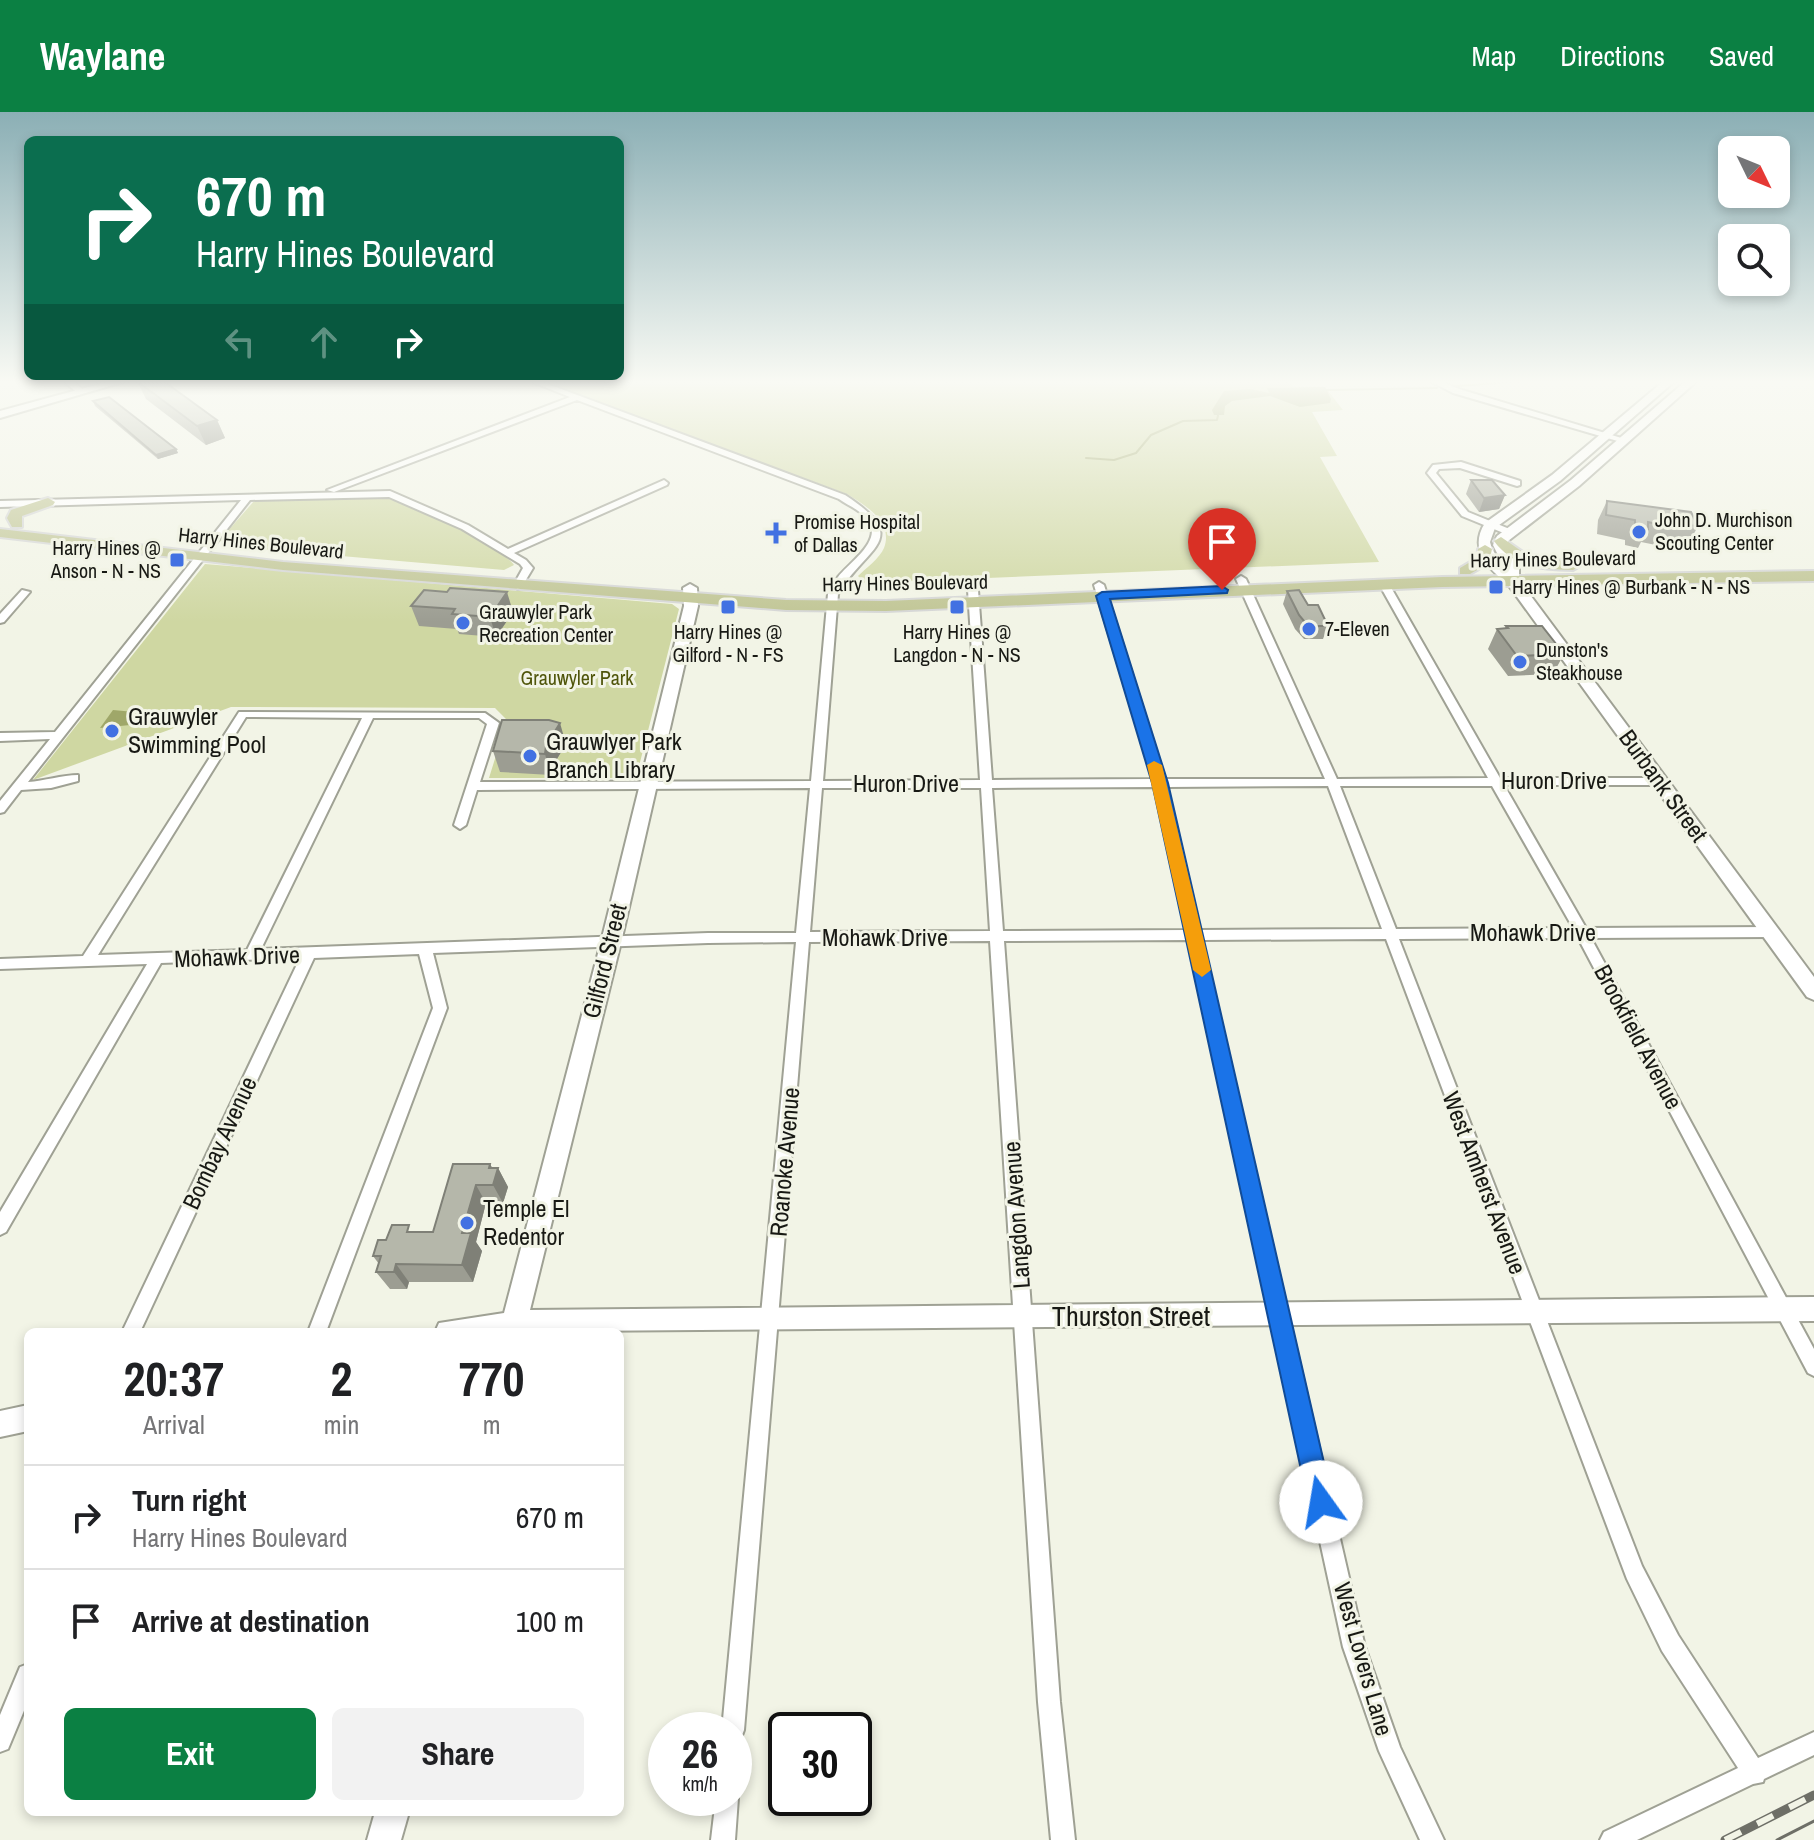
<!DOCTYPE html>
<style>
body{margin:0;font-family:"Archivo Narrow",sans-serif;background:#f2f2f2;color:#202124;height:100vh;display:flex;flex-direction:column;font-size:30px;white-space:nowrap}
*{box-sizing:border-box;margin:0}
p{font-size:26px;color:#757577}
.icon{flex:none;width:44px;height:44px;fill:none;stroke:currentColor;stroke-width:2;stroke-linecap:round;stroke-linejoin:round}
.map{position:relative;flex:1;overflow:hidden}
.sheet{position:absolute;left:24px;top:1216px;width:600px;height:488px;display:flex;flex-direction:column;background:#fff;border-radius:12px;box-shadow:0 4px 12px #0003}
.sheet>*{flex:none}
.hud{position:absolute;left:24px;top:24px;width:600px;height:244px;border-radius:12px;box-shadow:0 4px 12px #0003;background:#0b6e4f;color:#fff;overflow:hidden}
.needle{width:52px;rotate:133deg}
.tools{position:absolute;left:1718px;top:24px;display:grid;gap:16px}
.tools a{display:grid;place-items:center;width:72px;height:72px;border-radius:12px;background:#fff;box-shadow:0 4px 12px #0003;font-size:40px}
.speed{position:absolute;left:648px;top:1600px;display:flex;gap:16px;font-size:40px;font-weight:700;text-align:center}
.speed>*{display:grid;place-content:center;width:104px;height:104px;border-radius:50%;background:#fff;box-shadow:0 4px 12px #0003;line-height:1}
.speed small{font-size:20px;font-weight:400}
.speed .limit{border:4px solid #111;border-radius:12px;background:#fff;color:#111}
.pin{position:absolute;display:grid;place-items:center;width:68px;height:68px;color:#fff;margin:-82px -34px;border-radius:50% 50% 50% 0;rotate:-45deg;box-shadow:0 0 8px #0007}
.pin .icon{rotate:45deg}
.me{position:absolute;width:88px;margin:-44px;rotate:347deg;stroke-linejoin:round;filter:drop-shadow(0 0 6px #0008)}
.turn{display:flex;align-items:center;gap:28px;height:168px;padding:0 40px;font-size:36px}
.turn .icon{width:104px;height:104px;stroke-width:2.5}
.turn b{display:block;font-size:56px;line-height:68px}
.lanes{display:flex;align-items:center;height:76px;padding:0 40px;background:#0003;justify-content:center;gap:40px;direction:ltr}
.lanes .off{opacity:.35}
.eta{display:flex;justify-content:space-evenly;align-items:center;height:136px;text-align:center}
.eta b{font-size:48px;font-weight:700;line-height:56px}
.primary-button{display:flex;gap:16px;margin-top:auto;padding:16px 40px}
.primary-button a{flex:1;height:92px;border-radius:12px;background:#0b8043;color:#fff;font-size:32px;font-weight:700;line-height:92px;text-align:center}
.primary-button a+a{background:#f2f2f2;color:#202124}
ul{padding:0;list-style:none}
li{display:flex;align-items:center;gap:24px;height:104px;padding:0 40px;border-top:2px solid #e0e0e0}
li div{flex:1}
li b{display:block;font-size:30px}
li em{font-style:normal}
header{display:flex;align-items:center;gap:48px;box-sizing:border-box;height:112px;padding:0 40px;background:#0b8043;color:#fff}
header strong{font-size:38px}
nav{display:flex;gap:44px;margin-inline-start:auto;font-size:28px}
.map>svg:first-child{display:block}
.green{fill:#cfd7a2}
.water{fill:#9fa769}
.lines{fill:none;stroke-linecap:round;stroke-linejoin:round}
.stream{stroke:#9fa769;stroke-width:2}
.street-casing{stroke:#9fa194;stroke-width:4}
.secondary-casing{stroke:#9fa194;stroke-width:4}
.primary-casing{stroke:#d5d6d5;stroke-width:4}
.street{fill:#fff;fill-rule:evenodd}
.secondary{fill:#fff;fill-rule:evenodd}
.primary{fill:#c0c594;fill-rule:evenodd}
.tram{stroke:#6e6f67;stroke-width:3}
.rail-casing{stroke:#6e6f67;stroke-width:9}
.rail{stroke:#f2f4e6;stroke-width:6;stroke-dasharray:18;stroke-linecap:butt}
.wall{fill:#9c9d92}
.shaded-wall{fill:#7f8077}
.building{fill:#b5b7aa;stroke:#7f8077;stroke-width:2}
.route{fill:#1a73e8;stroke:#114b97;stroke-width:2}
.slow{fill:#f59e0b}
.poi-dot{fill:#4271e2;stroke:#f2f4e6;stroke-width:3}
.labels{text-anchor:middle;stroke-width:6;stroke-linejoin:round;paint-order:stroke}
.far-poi-label{font-size:20px;fill:#181914;stroke:#f2f4e6;text-anchor:start}
.far-street-label{font-size:20px;fill:#181914;stroke:#f2f4e6}
.far-park-label{font-size:20px;fill:#4f550a;stroke:#f2f4e6}
.poi-label{font-size:24px;fill:#181914;stroke:#f2f4e6;text-anchor:start}
.street-label{font-size:24px;fill:#181914;stroke:#f2f4e6}
.near-street-label{font-size:28px;fill:#181914;stroke:#f2f4e6}
</style>
<header>
<strong>Waylane</strong>
<nav><a>Map</a><a>Directions</a><a>Saved</a></nav>
</header>
<div class="map">
<svg width="1814" height="1728" viewBox="0 0 1814 1728">
<rect width="100%" height="100%" fill="#f2f4e6"/>
<!-- green -->
<g class="green">
<path d="M537,268h751l5,7h32l18,23 -31,2 25,44 -17,1 59,105 -514,21 -7,-7c7,-7 22,-18 26,-28 10,-26 -19,-43 -37,-54z"/>
<path d="M377,384c28,4 123,49 137,69l-10,5 -268,-23 1,-3 -18,-3 36,-41z"/>
<polygon points="205,452 672,492 679,497 636,666 489,666 507,608 495,596 231,595 33,668"/>
</g>
<!-- water -->
<g class="water">
<polygon points="1325,275 1331,287 1330,291 1300,295 1270,284 1232,289 1225,294 1224,303 1214,303 1212,298 1224,279 1250,277 1269,281 1267,276"/>
<polygon points="113,598 156,602 150,611 100,616"/>
</g>
<g class="lines">
<!-- stream -->
<g class="stream">
<polyline points="1457,274 1535,268"/>
<polyline points="1324,278 1437,276"/>
<polyline points="1086,346 1114,348 1136,341 1151,323 1183,309 1217,308 1219,299"/>
</g>
<defs>
<g id="street">
<polygon points="62,268 71,268 86,280 79,282"/>
<path d="M527,268h10l308,115c69,45 21,51 -7,99l-15,187 157,-1 -12,-190 5,-3 5,3 14,190 161,-1 -59,-194 5,-3 5,3 61,194h160l-89,-200 5,-3 5,3 91,200 151,-1 -109,-194 5,-3 5,3 111,194h163v6l-4,1h-155l82,143 185,-1 7,5 -7,5 -180,1 223,411v27l-6,-3 -230,-435 -179,1 243,627 36,69 80,123 56,-26v23l-50,24 -1,3 -10,2 -116,56h-37l4,-8 134,-64 -76,-117 -35,-72 -241,-640 -184,1 163,707 35,100 44,93h-24l-41,-89 -36,-104 -154,-707 -185,1 56,761 15,138h-24l-13,-138 -48,-761 -181,1 -65,788 -3,8 -7,3v-11h-12l74,-788 -88,1 -275,10 14,55 -121,324h-18l125,-324 -14,-54 -105,4 -174,374h-18l178,-374 -139,5 -155,269 -6,3v-23l147,-248 -147,5v-10l83,-3 156,-244 246,1 14,10 -19,59 331,-1 17,-187c3,-6 7,-12 10,-17 11,-14 42,-34 32,-54 -6,-11 -21,-17 -31,-24l-262,-99 -243,92 -7,-2 243,-93zM246,605l116,1 -115,232 -149,5zM373,606h106l8,6 -33,101 6,4 6,-4 11,-35 333,-2 -14,145h-88l-447,16zM1328,674l54,143 -182,1 -33,-143zM1340,674h152l81,142 -177,1zM1155,675l31,143 -183,1 -11,-143zM822,676h159l9,143 -180,1z"/>
<polygon points="1428,268 1438,268 1459,277 1628,328 1621,330 1453,281"/>
<polygon points="1461,350 1520,369 1520,373 1517,374 1460,356 1439,357 1436,361 1468,400 1512,418 1512,422 1506,422 1462,404 1427,361 1433,353"/>
<path d="M664,368l4,3 -1,2 -153,68 12,7 7,8 -12,20 -3,1 -5,-3 10,-18 -3,-4 -58,-35 -73,-32 -139,3 -222,282c16,-1 34,-7 50,-7v6l-27,7 -30,2 -17,22 -4,1v-12l50,-62 -50,2v-8l55,-1 186,-232 -241,7v-6l390,-10 78,34 40,24z"/>
<polygon points="22,478 30,480 4,510 0,511 0,502"/>
<polygon points="28,1552 28,1589 8,1637 0,1640 0,1603 20,1555"/>
<polygon points="734,1677 738,1686 735,1728 711,1728 716,1686 734,1686"/>
</g>
<g id="secondary">
<polygon points="114,268 130,268 0,306 0,299"/>
<path d="M1665,268h11l-116,101 -65,47 -5,14 2,7 12,18 -11,-22 4,-9 74,-56 116,-100h11l-119,106 -71,55 -1,4 12,24v11l295,397v23l-7,-3 -300,-414c-21,-16 -38,-35 -22,-60l67,-48z"/>
<polygon points="690,472 697,476 698,494 621,830 530,1198 1814,1185 1814,1209 435,1220 439,1211 504,1201 601,830 684,494 683,476"/>
<polygon points="28,1293 28,1319 0,1325 0,1299"/>
<polygon points="375,1700 409,1700 401,1728 367,1728"/>
</g>
<g id="primary">
<polygon points="48,386 55,390 53,393 22,404 22,415 12,415 7,406 11,398"/>
<polygon points="0,417 283,450 786,488 886,489 1442,465 1814,459 1814,469 1442,475 886,499 786,498 283,458 0,425"/>
<path d="M1501,425l29,20 43,5 7,4 -7,4c-31,-1 -59,-2 -79,-29z"/>
<polygon points="1485,433 1492,437 1489,451 1470,462 1460,462 1460,456 1477,446 1478,437"/>
</g>
</defs>
<!-- street casing -->
<use href="#street" class="street-casing"/>
<!-- secondary casing -->
<use href="#secondary" class="secondary-casing"/>
<!-- primary casing -->
<use href="#primary" class="primary-casing"/>
<!-- street -->
<use href="#street" class="street"/>
<!-- secondary -->
<use href="#secondary" class="secondary"/>
<!-- primary -->
<use href="#primary" class="primary"/>
<!-- tram -->
<polyline class="tram" points="1777,1728 1814,1709"/>
<defs>
<polyline id="rail" points="1725,1728 1814,1683"/>
</defs>
<!-- rail casing -->
<use href="#rail" class="rail-casing"/>
<!-- rail -->
<use href="#rail" class="rail"/>
</g>
<!-- wall -->
<g class="wall">
<polygon points="137,269 217,308 225,326 206,333 146,287"/>
<polygon points="93,289 176,337 178,341 158,347 95,294"/>
<polygon points="1471,368 1505,383 1499,397 1479,400 1466,382"/>
<polygon points="1607,389 1698,414 1688,433 1657,430 1656,433 1641,430 1638,436 1625,433 1625,428 1597,422 1598,408"/>
<polygon points="1287,479 1308,493 1328,514 1323,527 1304,527 1295,517 1283,492"/>
<polygon points="411,494 513,500 496,525 459,522 457,517 419,514"/>
<polygon points="1506,514 1564,542 1553,562 1508,564 1488,537 1497,517 1505,516"/>
<polygon points="566,632 552,655 551,663 500,660 493,639"/>
<polygon points="490,1052 492,1056 498,1056 508,1075 503,1091 486,1091 476,1130 482,1139 473,1170 409,1170 407,1177 390,1177 376,1160 379,1152 373,1144 386,1128 414,1120 433,1120"/>
</g>
<!-- shaded-wall -->
<g class="shaded-wall">
<polygon points="217,308 225,326 206,333 197,314"/>
<polygon points="176,337 178,341 158,347 156,343"/>
<polygon points="1505,383 1499,397 1479,400 1484,386"/>
<polygon points="507,480 513,500 496,525 490,505"/>
<polygon points="560,611 566,632 552,655 551,663 545,642 546,634"/>
<polygon points="490,1052 496,1063 498,1056 508,1075 503,1091 493,1073 489,1056"/>
<polygon points="476,1073 486,1091 476,1130 482,1139 473,1170 462,1153 462,1121"/>
<polygon points="396,1152 409,1170 407,1177 394,1160"/>
</g>
<!-- building -->
<g class="building">
<polygon points="142,268 162,268 217,308 197,314 137,269"/>
<polygon points="109,285 176,337 156,343 93,289"/>
<polygon points="1471,368 1492,368 1505,383 1484,386"/>
<polygon points="1607,389 1691,400 1698,414 1666,411 1666,414 1648,410 1648,417 1635,413 1635,408 1606,403"/>
<polygon points="450,476 507,480 490,505 452,502 455,497 411,494 424,478 447,480"/>
<polygon points="1299,478 1308,493 1318,493 1328,514 1308,514 1299,503 1287,479"/>
<polygon points="1506,514 1542,514 1564,542 1517,544 1497,517 1508,516"/>
<polygon points="502,608 549,608 560,611 546,634 545,642 493,639"/>
<polygon points="453,1052 490,1052 489,1056 498,1056 493,1073 476,1073 462,1121 471,1121 462,1153 396,1152 394,1160 376,1160 381,1144 373,1144 378,1128 386,1128 392,1113 409,1113 407,1120 433,1120"/>
</g>
<!-- sky -->
<linearGradient id="sky" x2="0" y2="1"><stop stop-color="#8bafb5"/><stop offset="0.53" stop-color="#f9faf4"/><stop offset="1" stop-color="#f9faf4" stop-opacity="0"/></linearGradient>
<rect width="1814" height="510" fill="url(#sky)"/>
<!-- route -->
<polygon class="route" points="1222,474 1228,478 1227,481 1110,487 1168,671 1333,1390 1330,1399 1321,1403 1312,1399 1308,1390 1152,671 1096,484 1102,480"/>
<!-- slow -->
<polygon class="slow" points="1154,649 1162,653 1211,858 1202,865 1193,858 1147,653"/>
<!-- markers -->
<g class="poi-dot">
<circle cx="1639" cy="420" r="8"/>
<path d="M772 409h8v8h8v8h-8v8h-8v-8h-8v-8h8z"/>
<rect x="169" y="440" width="16" height="16" rx="4"/>
<rect x="1488" y="467" width="16" height="16" rx="4"/>
<rect x="720" y="487" width="16" height="16" rx="4"/>
<rect x="949" y="487" width="16" height="16" rx="4"/>
<circle cx="463" cy="511" r="8"/>
<circle cx="1309" cy="517" r="8"/>
<circle cx="1520" cy="550" r="8"/>
<circle cx="112" cy="619" r="8"/>
<circle cx="530" cy="644" r="8"/>
<circle cx="467" cy="1111" r="8"/>
</g>
<g class="labels">
<!-- far-poi labels -->
<g class="far-poi-label">
<text x="1655" y="415">John D. Murchison<tspan x="1655" dy="23">Scouting Center</tspan></text>
<text x="794" y="417">Promise Hospital<tspan x="794" dy="23">of Dallas</tspan></text>
<text x="161" y="443" text-anchor="end">Harry Hines @<tspan x="161" dy="23">Anson - N - NS</tspan></text>
<text x="1512" y="482">Harry Hines @ Burbank - N - NS</text>
<text x="479" y="507">Grauwyler Park<tspan x="479" dy="23">Recreation Center</tspan></text>
<text x="1325" y="524">7-Eleven</text>
<text x="728" y="527" text-anchor="middle">Harry Hines @<tspan x="728" dy="23">Gilford - N - FS</tspan></text>
<text x="957" y="527" text-anchor="middle">Harry Hines @<tspan x="957" dy="23">Langdon - N - NS</tspan></text>
<text x="1536" y="545">Dunston's<tspan x="1536" dy="23">Steakhouse</tspan></text>
</g>
<!-- far-street labels -->
<g class="far-street-label">
<text transform="translate(261 431) rotate(6)" y="7">Harry Hines Boulevard</text>
<text transform="translate(1553 447) rotate(-1)" y="7">Harry Hines Boulevard</text>
<text transform="translate(905 471) rotate(-1)" y="7">Harry Hines Boulevard</text>
</g>
<!-- far-park labels -->
<g class="far-park-label">
<text x="577" y="573">Grauwyler Park</text>
</g>
<!-- poi labels -->
<g class="poi-label">
<text x="128" y="613">Grauwyler<tspan x="128" dy="28">Swimming Pool</tspan></text>
<text x="546" y="638">Grauwlyer Park<tspan x="546" dy="28">Branch Library</tspan></text>
<text x="483" y="1105">Temple El<tspan x="483" dy="28">Redentor</tspan></text>
</g>
<!-- street labels -->
<g class="street-label">
<text x="1554" y="677">Huron Drive</text>
<text x="906" y="680">Huron Drive</text>
<text transform="translate(1663 674) rotate(54)" y="8">Burbank Street</text>
<text x="1533" y="829">Mohawk Drive</text>
<text x="885" y="834">Mohawk Drive</text>
<text transform="translate(237 845) rotate(-2)" y="8">Mohawk Drive</text>
<text transform="translate(605 849) rotate(-76)" y="8">Gilford Street</text>
<text transform="translate(1638 925) rotate(62)" y="8">Brookfield Avenue</text>
<text transform="translate(220 1031) rotate(-65)" y="8">Bombay Avenue</text>
<text transform="translate(785 1050) rotate(-85)" y="8">Roanoke Avenue</text>
<text transform="translate(1484 1071) rotate(69)" y="8">West Amherst Avenue</text>
<text transform="translate(1017 1103) rotate(-94)" y="8">Langdon Avenue</text>
<text transform="translate(1363 1547) rotate(74)" y="8">West Lovers Lane</text>
</g>
<!-- near-street labels -->
<g class="near-street-label">
<text x="1131" y="1214">Thurston Street</text>
</g>
</g>
</svg>
<div class="tools">
<a><svg class="needle" viewBox="-14 -14 28 28"><path d="M0-13l5 13h-10z" fill="#e53935"/><path d="M0 13l5-13h-10z" fill="#757577"/></svg></a>
<a><svg class="icon" aria-label="search" viewBox="0 0 24 24"><circle cx="10" cy="10" r="6"/><path d="M15 15l6 6"/></svg></a>
</div>
<div class="speed"><div>26<small>km/h</small></div><div class="limit">30</div></div>
<div class="pin" style="left:1222px;top:478px;background:#d93025"><svg class="icon" aria-label="arrive" viewBox="0 0 24 24"><path d="M6 21V4h12l-3 4 3 4H6"/></svg></div>
<svg class="me" style="left:1321px;top:1390px" viewBox="-20 -20 40 40"><circle r="19" fill="#fff"/><path d="M0-13L10 11 0 6-10 11z" fill="#1a73e8"/></svg>
<div class="hud">
<div class="turn"><svg class="icon" aria-label="right" viewBox="0 0 24 24"><path d="M7 20v-9h11M14 6l5 5-5 5"/></svg><div><b>670 m</b>Harry Hines Boulevard</div></div>
<div class="lanes"><svg class="icon off" aria-label="left" viewBox="0 0 24 24"><path d="M17 20v-9H6M10 6l-5 5 5 5"/></svg><svg class="icon off" aria-label="ahead" viewBox="0 0 24 24"><path d="M12 20V5M6 11l6-6 6 6"/></svg><svg class="icon" aria-label="right" viewBox="0 0 24 24"><path d="M7 20v-9h11M14 6l5 5-5 5"/></svg></div>
</div>
<section class="sheet">
<div class="eta">
<div><b>20:37</b><p>Arrival</p></div>
<div><b>2</b><p>min</p></div>
<div><b>770</b><p>m</p></div>
</div>
<ul>
<li><svg class="icon" aria-label="right" viewBox="0 0 24 24"><path d="M7 20v-9h11M14 6l5 5-5 5"/></svg><div><b>Turn right</b><p>Harry Hines Boulevard</p></div><em>670 m</em></li>
<li><svg class="icon" aria-label="arrive" viewBox="0 0 24 24"><path d="M6 21V4h12l-3 4 3 4H6"/></svg><div><b>Arrive at destination</b></div><em>100 m</em></li>
</ul>
<div class="primary-button"><a>Exit</a><a>Share</a></div>
</section>
</div>
